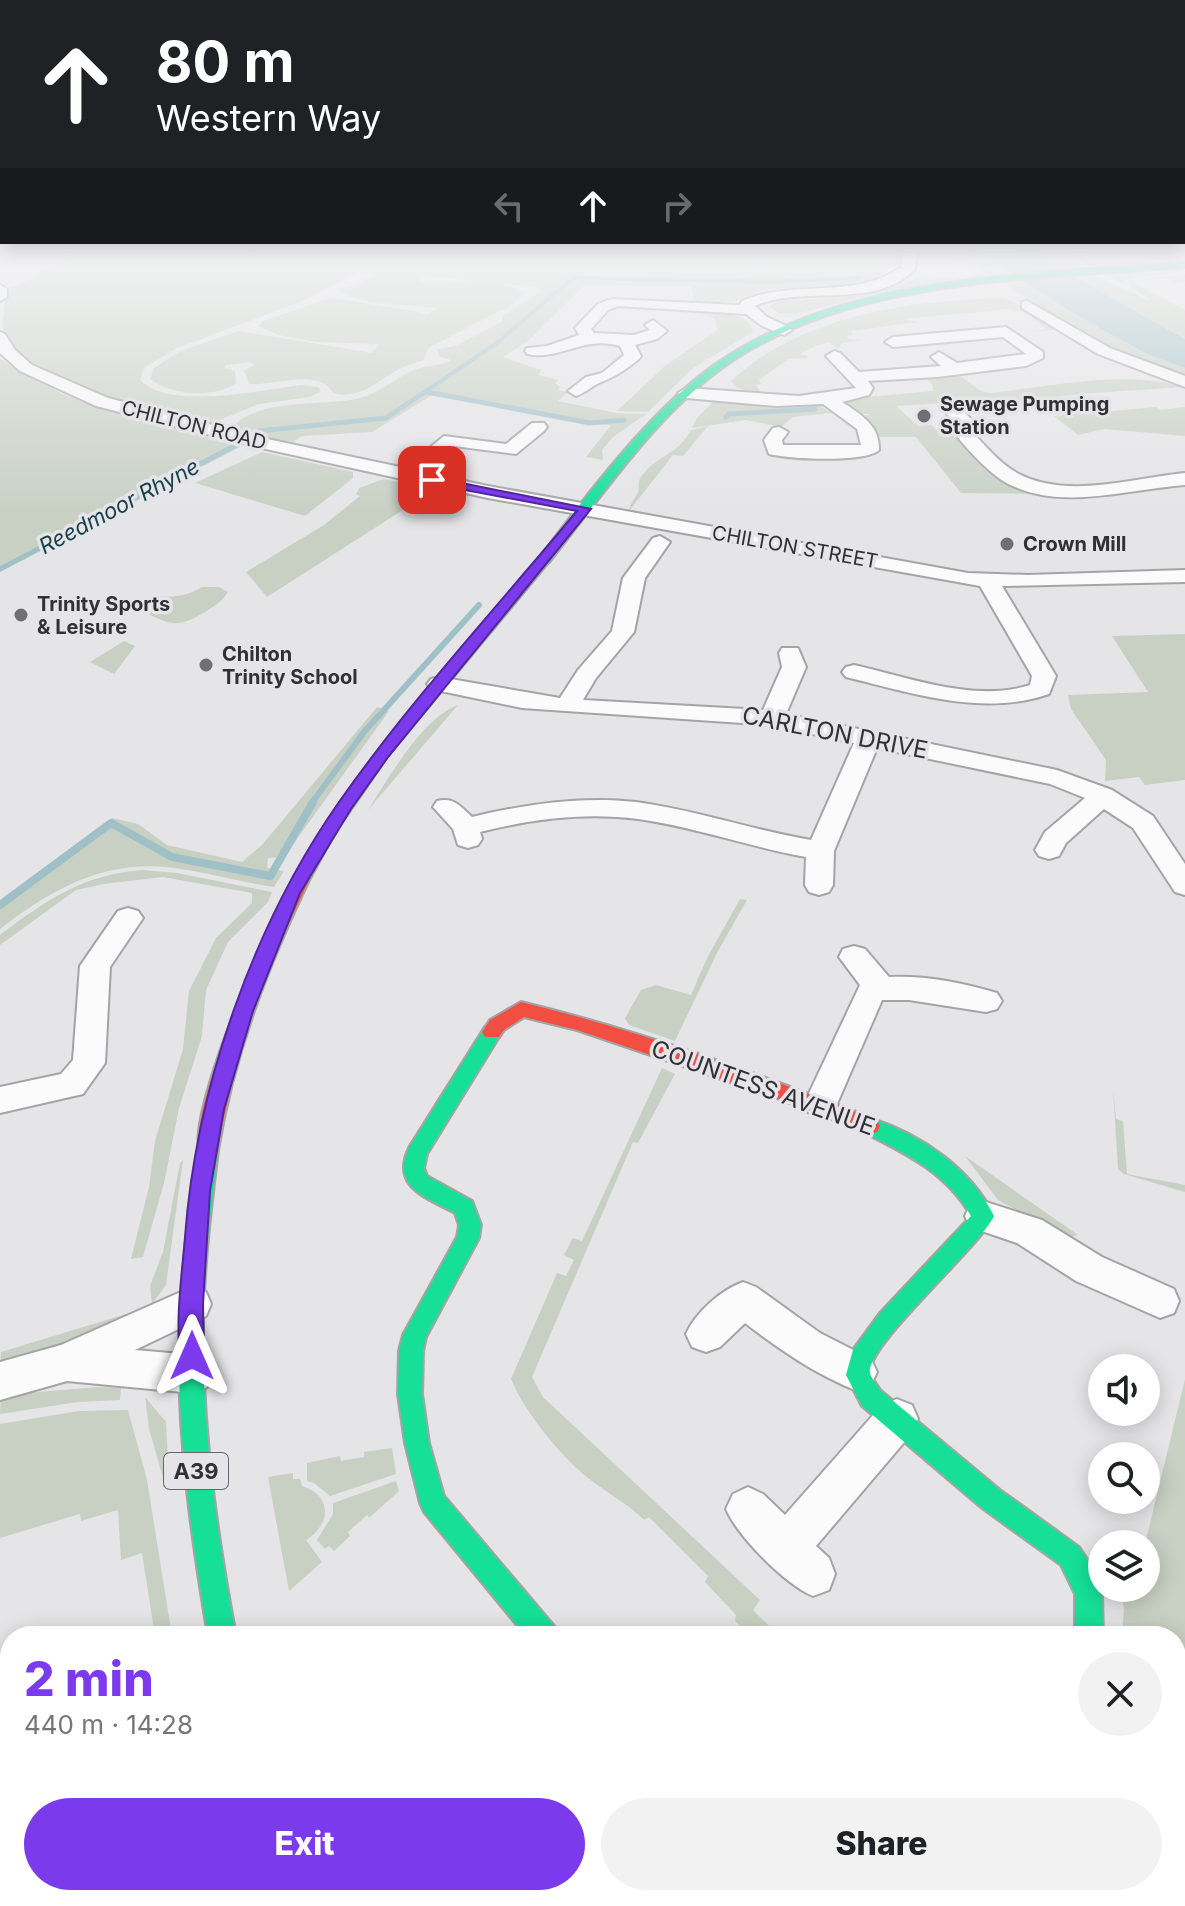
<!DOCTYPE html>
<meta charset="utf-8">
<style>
body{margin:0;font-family:Inter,sans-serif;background:#f2f2f2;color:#202124;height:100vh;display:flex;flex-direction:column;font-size:30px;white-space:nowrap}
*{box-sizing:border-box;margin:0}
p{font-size:26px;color:#757577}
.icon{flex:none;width:44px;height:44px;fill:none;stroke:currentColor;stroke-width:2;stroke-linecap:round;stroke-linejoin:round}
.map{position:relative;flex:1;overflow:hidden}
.details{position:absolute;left:0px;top:1626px;width:1186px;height:280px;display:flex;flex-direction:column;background:#fff;border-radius:32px 32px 0 0;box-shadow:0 4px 20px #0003}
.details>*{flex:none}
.hud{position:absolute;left:0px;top:0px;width:1186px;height:244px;box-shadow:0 4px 20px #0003;background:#202124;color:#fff;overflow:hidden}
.tools{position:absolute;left:1088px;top:1354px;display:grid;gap:16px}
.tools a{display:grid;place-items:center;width:72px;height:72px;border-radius:50%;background:#fff;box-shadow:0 4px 20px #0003;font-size:40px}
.pin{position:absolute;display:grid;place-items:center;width:68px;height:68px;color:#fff;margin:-34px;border-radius:16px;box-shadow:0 4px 12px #0006}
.me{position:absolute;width:88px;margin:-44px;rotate:0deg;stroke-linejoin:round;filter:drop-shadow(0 0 6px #0008)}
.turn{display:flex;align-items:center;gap:28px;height:168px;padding:0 24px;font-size:36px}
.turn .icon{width:104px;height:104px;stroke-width:2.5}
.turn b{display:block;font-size:56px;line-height:68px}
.lanes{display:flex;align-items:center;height:76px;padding:0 24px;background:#0003;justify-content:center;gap:40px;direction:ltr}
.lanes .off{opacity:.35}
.round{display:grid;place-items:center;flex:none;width:84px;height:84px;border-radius:42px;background:#f2f2f2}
.overview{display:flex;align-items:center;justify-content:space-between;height:136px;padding:0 24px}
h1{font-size:48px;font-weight:800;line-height:60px;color:#7c3aed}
.action{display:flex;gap:16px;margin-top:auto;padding:16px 24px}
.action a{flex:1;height:92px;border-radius:48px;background:#7c3aed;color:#fff;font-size:32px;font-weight:800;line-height:92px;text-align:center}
.action a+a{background:#f2f2f2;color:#202124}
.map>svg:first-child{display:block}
.green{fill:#c8d0c3}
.water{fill:#a0c0c7}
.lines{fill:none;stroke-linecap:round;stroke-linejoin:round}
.stream-far3{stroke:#a0c0c7;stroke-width:4}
.stream-far2{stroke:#a0c0c7;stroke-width:5}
.stream-far1{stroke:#a0c0c7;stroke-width:6}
.stream{stroke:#a0c0c7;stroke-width:8}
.street-casing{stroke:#a4a4a6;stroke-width:4}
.fast-casing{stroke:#a4a4a6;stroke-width:4}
.slow-casing{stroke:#a4a4a6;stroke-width:4}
.jam-casing{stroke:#a4a4a6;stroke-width:4}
.street{fill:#fbfbfc;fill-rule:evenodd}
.fast{fill:#16e098;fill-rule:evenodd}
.slow{fill:#ffcf43;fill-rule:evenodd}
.jam{fill:#f24e42;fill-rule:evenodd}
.route{fill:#7c3aed;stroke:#51269a;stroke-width:2}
.poi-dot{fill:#707072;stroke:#e4e4e9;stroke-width:3}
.labels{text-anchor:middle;stroke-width:7;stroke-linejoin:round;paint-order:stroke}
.far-poi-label{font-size:20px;font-weight:bold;fill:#313133;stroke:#e4e4e9;text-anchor:start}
.far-street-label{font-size:20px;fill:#313133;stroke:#e4e4e9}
.far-water-label{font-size:22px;font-style:italic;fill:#18424a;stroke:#e4e4e9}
.shield{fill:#e4e4e9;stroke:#67676a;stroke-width:2}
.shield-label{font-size:22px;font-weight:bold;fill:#313133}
.street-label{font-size:24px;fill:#313133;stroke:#e4e4e9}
</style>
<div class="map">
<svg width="1185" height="1906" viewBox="0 0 1185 1906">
<rect width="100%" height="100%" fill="#e5e5e8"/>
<!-- green -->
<g class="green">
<path d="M86,248h812l5,6c-1,13 -13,15 -24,16l4,5 -34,10 -87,5 -26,11 -41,2 -4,-17h-107l-55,54 -26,17 38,13 -3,5 21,5 -4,3 5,4 -2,3 10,2 -10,9 58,12 30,1 -33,23 -11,13 1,10 -17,-3 25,-32 -22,-1 -157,-29 -60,37 -70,4 -12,8 -47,-10 6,-6 -11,5 -6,-5c24,-30 89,-22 124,-29 24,-5 39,-22 61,-30 10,-4 27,-3 34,-9l-12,-4 -2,-7 18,-3 47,-24 1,-6 39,-25 -5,-4 -112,-11 -7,6c26,3 85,-7 107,11l-17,14 -80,41 -4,12c-8,3 -17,5 -25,9 -22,12 -39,31 -66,24 -13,-26 -60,-7 -84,-9l-5,-14 10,-5 -3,-3 -25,3 -2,3 11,3 1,12c-20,16 -66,12 -86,-4l4,-11 26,-17 59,-20 133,22 7,-9 -64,-2 -36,-7 -21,-9 5,-5 67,-23 85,13 12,4 10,-7 -67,-6 -31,-9 1,-4 14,-3 20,-11 -16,-3 -50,27 -131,49 -33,20 -4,12c30,31 122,10 161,5l17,2 3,4 -11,6 -51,7 -47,19h-12l-89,-23 -72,-30 -34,-29 -3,-17 5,-36 28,-10 -4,-2z"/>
<polygon points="910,248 972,248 993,262 977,267 996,264 1083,319 1147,354 1185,368 1185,378 1114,352 1043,310 996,277 971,265 918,253"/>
<path d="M1023,248h42l30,15 75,-6 15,15 -63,8 7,6 -38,-18 -24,-18h-4l19,15 -1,3c21,13 44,20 67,32h3l-21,-13 2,-1 -5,-5 58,-7v8l-9,1 -9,-5 -31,4 10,8 39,20v29z"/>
<path d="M983,274l5,3 -112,17 -80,20 -17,-1 -10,-6 9,-6c46,-4 103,-2 145,-26l10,5z"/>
<path d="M1004,298l11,4 40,28 -25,2 17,-3 -24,-17 -14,-3 -105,10 14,3 -67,9 2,4 -7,1 3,3 13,1 -20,3 -3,6 -10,-6 -12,2 -17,9 8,2 -2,2 -18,1 -29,21 2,4 -5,1 6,9 -24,-6 -7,-7c71,-66 180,-81 273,-83z"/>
<path d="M698,312c19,1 50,-2 55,20l-60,36 -45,44 -31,-1 49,-46 52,-35 -4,-11z"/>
<polygon points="0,359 60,393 93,406 242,446 0,572"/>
<path d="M923,375h36l22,16 9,2c57,-6 137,-24 192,-6l-103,7 -45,6 -12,5 -9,-6 -117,7 22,20 13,-1 11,10 15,-2 33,33 72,28 -101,-1 -45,-56h-37l-6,-12 -9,-9 7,-2h-11l-19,-12 5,-3 87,-8 -1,-7z"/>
<polygon points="715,400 772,406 814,403 832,413 793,417 781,427 746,420 692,428 697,418"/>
<polygon points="1156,407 1161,410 1185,407 1185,436 1104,429 1078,435 1054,416"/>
<path d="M708,426l-25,30 -10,-1 -44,56c1,-8 5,-10 8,-17 4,-6 -1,-10 4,-17 15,-22 36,-21 50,-47z"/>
<polygon points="262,452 353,472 353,478 305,516 195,483"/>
<polygon points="384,479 434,490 267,597 246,572 324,525 360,496 356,495 359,488"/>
<path d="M202,587h17l9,5c-7,11 -15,15 -25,21 -31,19 -37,8 -68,-5l2,-7c26,-9 38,2 65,-14z"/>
<polygon points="1185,634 1185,780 1145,785 1139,777 1105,781 1106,760 1071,709 1068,695 1148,692 1112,636"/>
<polygon points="124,641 135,646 114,674 90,662"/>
<path d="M458,705l-90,105c20,-31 55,-93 90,-105z"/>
<path d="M377,707l12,4 -105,146 -16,1 -1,10 17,3 -10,16c-37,-5 -73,-17 -110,-20 -64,-6 -116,25 -164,62v-28l112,-83 26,6 29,21 75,17 20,-17z"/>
<path d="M143,870l34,3 95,19 -4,10 -40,40 -22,48 -4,46 -23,72 -15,75 -21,74 -12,2 18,-72 6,-46 28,-92 6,-58 27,-53 36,-35v-10l-89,-16 -59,7 -28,6 -76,55v-10c46,-35 84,-61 143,-65z"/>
<polygon points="740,899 747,900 718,951 675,1041 629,1025 625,1018 641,990 656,985 691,995 707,958"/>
<path d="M662,1068l13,6 -37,69 -5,-1 -101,235 11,20 217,203 -7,10 26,26h-29l-15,-15 1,-6 -31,-33 3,-6 -59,-59 -5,3c-18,-18 -41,-29 -61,-46 -26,-23 -59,-63 -72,-95l46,-106 9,3 8,-16 -10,-5 9,-17 9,3z"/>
<polygon points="1113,1089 1116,1119 1123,1121 1127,1174 1185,1185 1185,1192 1124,1174 1118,1169"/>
<polygon points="965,1156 1078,1235 1066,1238 998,1200"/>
<polygon points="183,1160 166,1285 152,1304 150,1286 163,1252 180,1163"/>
<polygon points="126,1314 127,1320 0,1369 1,1352"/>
<polygon points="1185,1379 1185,1739 1176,1801 1176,1636 1122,1636 1124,1608 1120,1588 1146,1588 1145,1544"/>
<polygon points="98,1387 121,1388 120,1400 78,1402 0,1414 1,1395"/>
<polygon points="145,1397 166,1422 169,1483 164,1481 149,1429"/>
<polygon points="128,1410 147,1480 172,1636 155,1636 142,1553 121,1560 118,1510 81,1521 80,1514 76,1515 0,1538 0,1424 79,1411"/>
<polygon points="392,1448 396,1474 330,1496 314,1483 307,1481 307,1463 340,1456 341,1461 364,1457 364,1452"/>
<path d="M293,1473v6h7l2,7c30,9 30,38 4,54l16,22 -33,29 -21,-114z"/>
<polygon points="396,1481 399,1491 369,1518 367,1515 348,1532 350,1536 334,1551 329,1546 325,1549 317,1540 333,1514 333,1503"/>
</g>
<!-- water -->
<polygon class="water" points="972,248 1023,248 1185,339 1185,368 1147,354 1083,319"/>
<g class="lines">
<!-- stream-far3 -->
<g class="stream-far3">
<polyline points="981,265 994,263"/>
<polyline points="427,392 435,394"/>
<polyline points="422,394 498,342 573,278 774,282 860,278"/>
</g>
<!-- stream-far2 -->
<g class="stream-far2">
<polyline points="427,392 590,423 624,420"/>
<polyline points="726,417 729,414 815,409"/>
<polyline points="259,431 386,418 425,392"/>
<polyline points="0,569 238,444"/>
</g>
<!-- stream-far1 -->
<polyline class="stream-far1" points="311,804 364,732 479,605"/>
<!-- stream -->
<g class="stream">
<polyline points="271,875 313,802"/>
<polyline points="0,905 111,823 172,857 270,876"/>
</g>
<defs>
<g id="street">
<path d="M898,248h14l5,5 -2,16c-39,42 -112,15 -160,37l12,11 22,10 3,3 -8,5 -22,-9 -16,-12 -128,-8 -10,4 -17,19 3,4 40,2 16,-5 -5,-5 8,-5 14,11 -10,8 -22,6 6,11 -2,3c-15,12 -23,17 -40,24 -8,4 -14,10 -23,13l-8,-5 18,-14 16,-4 22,-18 -4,-9c-36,-11 -60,15 -93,8l-2,-3 2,-3 20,-2 32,-11 -4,-7 3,-3 20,-21 13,-5 129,6 2,-4c49,-22 114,-1 159,-34l2,-13z"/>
<polygon points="0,285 7,289 7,297 0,301"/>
<polygon points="1027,301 1110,348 1185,376 1185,387 1098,354 1022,308 1022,302"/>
<path d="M1006,327l37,25v6l-17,8 -89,11 -69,4 5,7 -4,7 -27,7c18,12 38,23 37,48 -14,13 -90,9 -110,4l-5,-14 9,-12 6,-1 9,5 -6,8 1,5h78l-4,-16 -34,-25 -47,2 -90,-8 -8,-5 8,-5 113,8 57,-8 -30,-32 8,-5 6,2 19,19 82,-6 -10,-9 8,-5 18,11 69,-9 -23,-17 -110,10 -8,-5 8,-5z"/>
<path d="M0,332l5,2 10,16 17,15 76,33 159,41 138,29 39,-32 62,8 26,-21h12l3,4 -3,4 -28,23 -62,-8 -31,26 65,14 480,87 60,2 157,-5v12l-183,4 54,90 -7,18c-67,23 -137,-1 -203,-17l-4,-5 4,-5 8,-2c54,12 121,38 176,20l2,-9 -52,-90 -492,-88 -222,-49 -170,-43 -76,-35 -20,-18z"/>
<path d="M954,407l6,1 18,18 -3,9c13,14 26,29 42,38 50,27 115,5 168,0v12c-58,4 -131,29 -185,-6 -15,-11 -28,-25 -40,-39l-3,-4 3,-9 -15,-15z"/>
<path d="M660,536l10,6 -25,36 -11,54 -38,46 -13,22 180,10 19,-43 -3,-14 3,-5h16l8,19 -20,47 271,56 55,20 41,26 32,48v31l-10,-3 -42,-64 -29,-19 -38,34 -7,13 -10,3 -10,-3 -4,-6 10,-18 40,-34 -35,-14 -173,-36 -43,103 -1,34 -4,7 -10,3 -10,-3 -4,-7 1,-28c-56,-10 -111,-30 -168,-38 -53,-7 -106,0 -158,13l2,7 -4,6 -10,3 -10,-3 -5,-16 -20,-22 4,-6c17,-4 23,5 35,16 54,-13 109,-21 164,-15 60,8 116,28 175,38l43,-97 -82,-18 -250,-17 -91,-19 -4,-5 4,-5 8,-2 121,21 18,-28 34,-39 11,-53 30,-40z"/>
<polygon points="128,908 138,911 143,918 110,967 105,1063 83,1094 0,1113 0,1087 61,1074 73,1060 80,966 118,911"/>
<path d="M854,946l11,3 24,28c35,-2 75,6 108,16l5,8 -5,8 -11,3 -77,-12h-27l-49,113 -12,4 -12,-4 -5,-9 56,-119 -21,-28 4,-8z"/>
<polygon points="983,1201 1042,1220 1102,1257 1174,1289 1179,1301 1174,1313 1160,1318 1076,1281 1017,1243 970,1227 965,1216 970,1205"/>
<path d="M743,1282l13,5 64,46 51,26 6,13 -6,13 -14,6c-42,-17 -77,-41 -112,-68l-25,24 -14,5 -14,-5 -6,-13c10,-22 35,-44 57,-52z"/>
<polygon points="192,1287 206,1292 211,1304 206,1316 135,1350 193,1355 207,1361 213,1374 207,1387 193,1393 67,1381 0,1400 0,1362 61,1345"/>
<path d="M897,1399l15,6 6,14 -6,14 -96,113 13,12 6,16 -6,16 -16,6c-27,-11 -75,-59 -87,-87l7,-15 15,-7 15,7 22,21 97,-110z"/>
<polygon points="0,1718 10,1722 10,1784 0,1779"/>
<polygon points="13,1896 67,1896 63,1906 9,1906"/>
<polygon points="630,1896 686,1896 690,1906 634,1906"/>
<polygon points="1043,1896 1096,1896 1092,1906 1039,1906"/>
</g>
<g id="fast">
<path d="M1185,263v4c-150,12 -342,10 -467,104 -67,51 -117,126 -169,191l-10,-3c46,-62 111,-148 174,-193 130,-93 318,-91 472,-103z"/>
<path d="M492,1025l7,2 3,5 -75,122 -3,14 3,8 45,25 9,24 -2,13 -53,99 -3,14 -1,43 7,49 15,53 110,130 4,10h-32l-102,-124 -4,-9 -15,-60 -7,-49 1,-43 4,-16 54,-98 2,-12 -4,-12c-29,-16 -66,-26 -45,-67l75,-119z"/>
<path d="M870,1118c51,17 100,49 124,98 -17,34 -128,129 -124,157 1,5 7,12 10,17l120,100 79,57 12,18 11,29 1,42h-28v-42l-14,-29 -79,-57 -120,-102 -16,-31 7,-25 27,-37 91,-97c-24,-43 -66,-63 -108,-84l-3,-6 3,-6z"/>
<path d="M208,1142l7,2 3,6c-8,65 -16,130 -15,195 1,98 15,195 33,291h-28c-16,-96 -30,-193 -29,-291 1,-66 9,-131 19,-195l3,-6z"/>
</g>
<path id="slow" d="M541,556l10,3 -162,195 -54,78 -25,46h-12l-2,-4c66,-118 158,-215 245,-318z"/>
<g id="jam">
<path d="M304,868l8,6c-43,89 -78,178 -94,276l-3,6 -7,2 -7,-2c-19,-36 74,-246 97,-286z"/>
<path d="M521,1002c121,29 240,73 356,118l3,6 -3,6 -7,2 -99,-38 -194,-66 -53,-13 -20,13 -5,7h-14l-3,-5 8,-12z"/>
<polygon points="276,1896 308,1896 312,1906 280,1906"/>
</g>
</defs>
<!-- street casing -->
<use href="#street" class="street-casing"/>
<!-- fast casing -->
<use href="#fast" class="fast-casing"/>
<!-- slow casing -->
<use href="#slow" class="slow-casing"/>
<!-- jam casing -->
<use href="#jam" class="jam-casing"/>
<!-- street -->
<use href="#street" class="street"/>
<!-- fast -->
<use href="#fast" class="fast"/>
<!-- slow -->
<use href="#slow" class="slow"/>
<!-- jam -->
<use href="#jam" class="jam"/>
</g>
<!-- sky -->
<linearGradient id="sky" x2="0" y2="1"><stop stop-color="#8bb9db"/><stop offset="0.48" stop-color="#f3f3f5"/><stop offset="1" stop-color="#f3f3f5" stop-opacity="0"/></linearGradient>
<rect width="1185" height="515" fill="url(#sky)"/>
<!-- route -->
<path class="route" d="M432,477l159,32 -203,248 -37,52 -51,84 -47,118 -29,98 -14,82 -7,113 1,52 -4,8 -8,3 -8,-3c-12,-25 -1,-97 1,-127 11,-149 68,-312 154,-435 72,-102 158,-195 238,-291l-149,-28v-5z"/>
<!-- markers -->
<g class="poi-dot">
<circle cx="924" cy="416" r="8"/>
<circle cx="1007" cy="544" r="8"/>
<circle cx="21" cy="615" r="8"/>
<circle cx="206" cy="665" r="8"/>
</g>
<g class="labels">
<!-- far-poi labels -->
<g class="far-poi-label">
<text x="940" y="411">Sewage Pumping<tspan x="940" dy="23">Station</tspan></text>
<text x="1023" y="551">Crown Mill</text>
<text x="37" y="611">Trinity Sports<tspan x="37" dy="23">&amp; Leisure</tspan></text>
<text x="222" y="661">Chilton<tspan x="222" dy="23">Trinity School</tspan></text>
</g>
<!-- far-street labels -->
<g class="far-street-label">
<text transform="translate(194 425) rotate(14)" y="7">CHILTON ROAD</text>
<text transform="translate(795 547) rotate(10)" y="7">CHILTON STREET</text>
</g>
<!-- far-water labels -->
<g class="far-water-label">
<text transform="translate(119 506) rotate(-28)" y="8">Reedmoor Rhyne</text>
</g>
<!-- shield labels -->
<rect class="shield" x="164" y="1453" width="64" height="36" rx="6"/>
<g class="shield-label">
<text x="196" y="1479">A39</text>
</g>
<!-- street labels -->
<g class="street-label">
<text transform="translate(835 733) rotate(11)" y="8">CARLTON DRIVE</text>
<text transform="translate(763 1088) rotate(20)" y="8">COUNTESS AVENUE</text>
</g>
</g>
</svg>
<div class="tools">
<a><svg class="icon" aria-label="sound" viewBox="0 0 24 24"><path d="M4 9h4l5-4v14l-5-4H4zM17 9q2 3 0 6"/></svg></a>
<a><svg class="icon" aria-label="search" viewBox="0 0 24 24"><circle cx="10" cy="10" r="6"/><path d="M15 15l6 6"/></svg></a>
<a><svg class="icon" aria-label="layers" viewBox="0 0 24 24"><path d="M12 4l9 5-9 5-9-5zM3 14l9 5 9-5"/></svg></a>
</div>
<div class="pin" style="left:432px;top:480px;background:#d93025"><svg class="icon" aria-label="arrive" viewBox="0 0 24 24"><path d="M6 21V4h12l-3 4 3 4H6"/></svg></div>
<svg class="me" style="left:192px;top:1356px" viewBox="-20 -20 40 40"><path d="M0-17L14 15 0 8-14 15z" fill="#7c3aed" stroke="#fff" stroke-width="4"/></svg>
<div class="hud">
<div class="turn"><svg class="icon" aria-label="ahead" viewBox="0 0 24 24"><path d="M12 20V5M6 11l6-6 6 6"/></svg><div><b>80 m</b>Western Way</div></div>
<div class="lanes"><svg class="icon off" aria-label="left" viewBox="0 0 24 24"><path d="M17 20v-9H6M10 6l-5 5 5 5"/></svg><svg class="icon" aria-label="ahead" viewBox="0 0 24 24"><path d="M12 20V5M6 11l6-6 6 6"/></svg><svg class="icon off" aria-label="right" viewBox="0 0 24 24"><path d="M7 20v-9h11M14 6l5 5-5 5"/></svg></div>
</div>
<section class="details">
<div class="overview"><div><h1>2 min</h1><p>440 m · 14:28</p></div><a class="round"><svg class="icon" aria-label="close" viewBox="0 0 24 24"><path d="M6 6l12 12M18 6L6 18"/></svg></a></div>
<div class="action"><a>Exit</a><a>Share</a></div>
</section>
</div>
